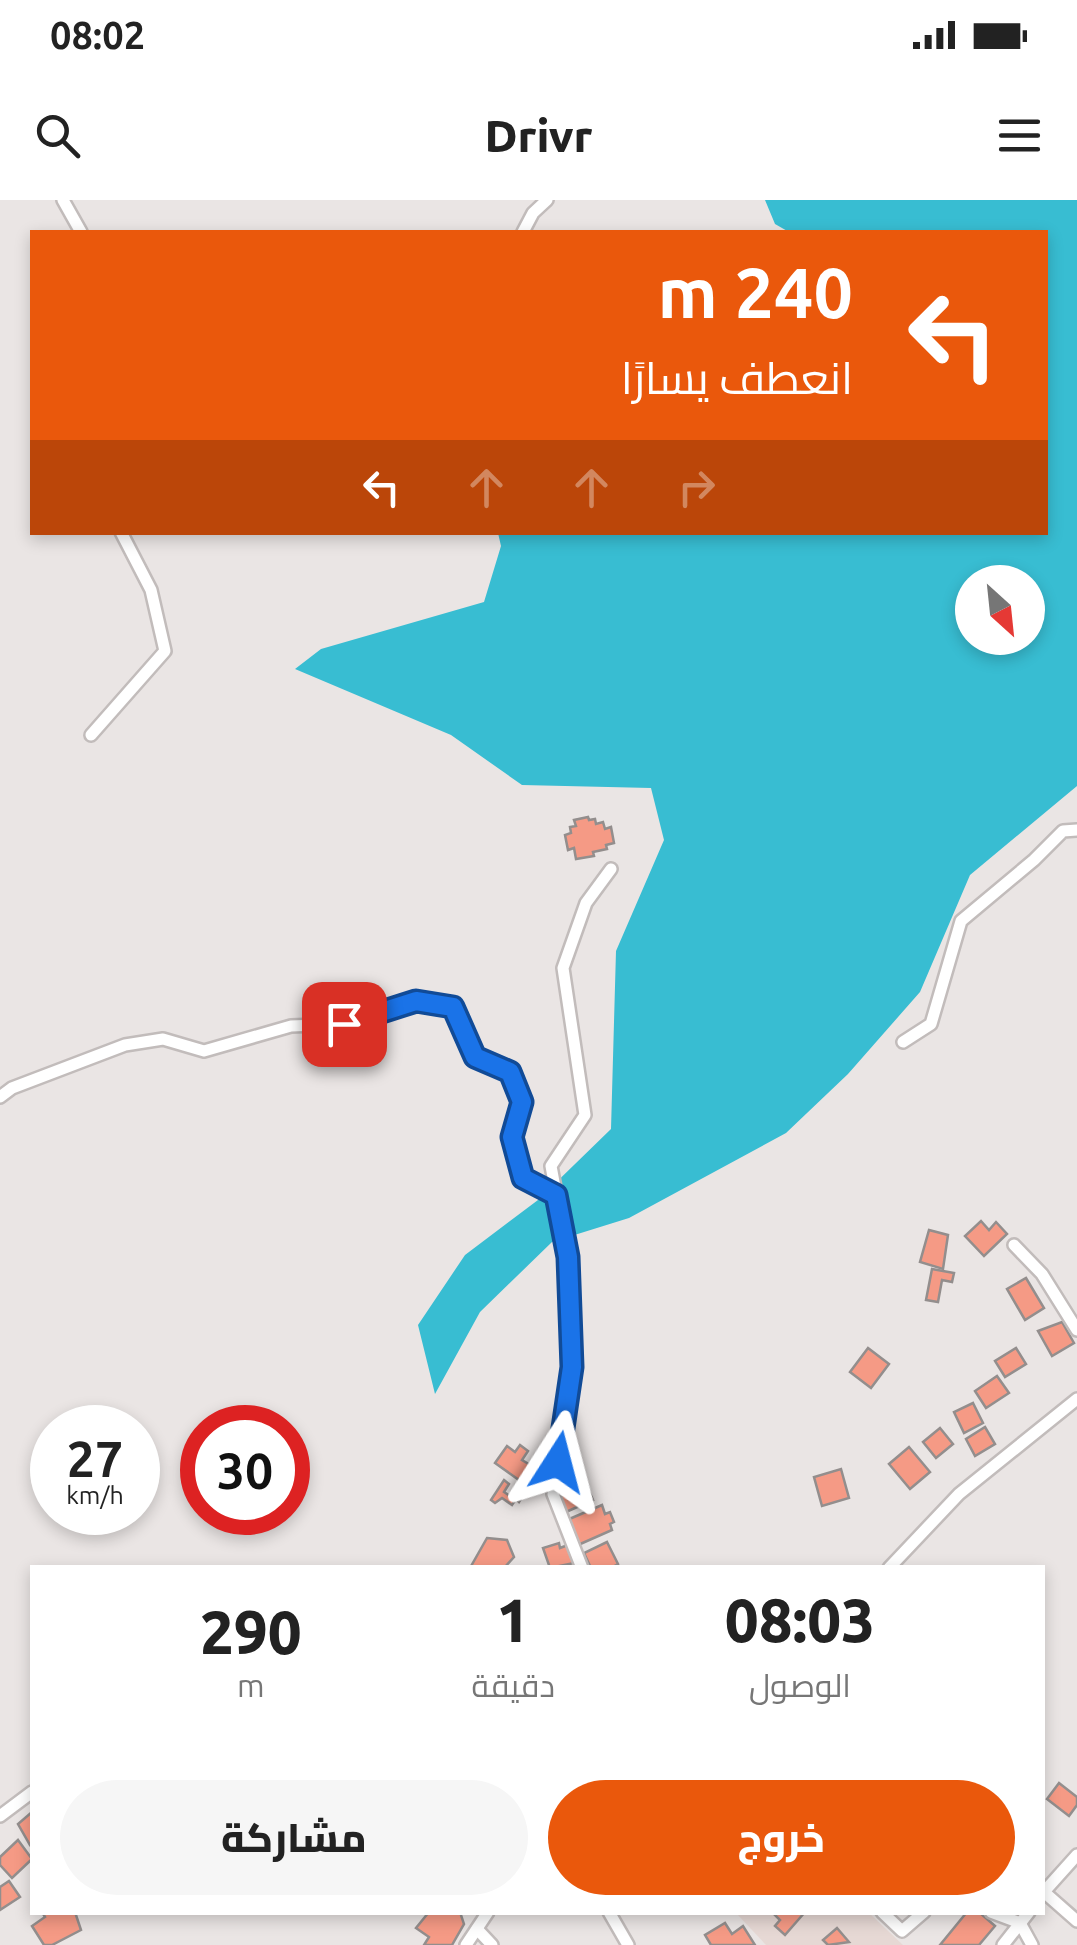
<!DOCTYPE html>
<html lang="ar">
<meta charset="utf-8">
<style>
body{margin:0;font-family:Ubuntu,Cairo,sans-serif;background:#f6f6f6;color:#222;direction:rtl;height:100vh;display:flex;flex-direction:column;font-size:38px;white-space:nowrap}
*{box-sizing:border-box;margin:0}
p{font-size:32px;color:#767676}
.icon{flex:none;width:55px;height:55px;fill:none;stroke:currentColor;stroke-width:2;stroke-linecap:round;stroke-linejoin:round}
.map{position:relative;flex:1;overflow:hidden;direction:ltr}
.details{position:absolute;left:30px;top:1365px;width:1015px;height:350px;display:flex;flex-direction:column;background:#fff;border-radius:0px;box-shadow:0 5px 15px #0003;direction:rtl}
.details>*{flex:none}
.guide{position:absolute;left:30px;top:30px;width:1018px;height:305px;border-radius:0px;box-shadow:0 5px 15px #0003;direction:rtl;background:#ea580c;color:#fff;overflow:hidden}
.needle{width:65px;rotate:153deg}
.fabs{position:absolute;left:955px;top:365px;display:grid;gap:20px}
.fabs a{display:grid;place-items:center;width:90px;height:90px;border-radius:50%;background:#fff;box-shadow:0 5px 15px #0003;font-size:50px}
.speed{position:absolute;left:30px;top:1205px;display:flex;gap:20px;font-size:50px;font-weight:700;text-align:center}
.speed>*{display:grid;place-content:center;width:130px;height:130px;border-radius:50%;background:#fff;box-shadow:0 5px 15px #0003;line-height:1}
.speed small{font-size:25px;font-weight:400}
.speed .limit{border:15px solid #d22;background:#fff;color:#111}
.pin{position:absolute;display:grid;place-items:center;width:85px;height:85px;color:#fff;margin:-42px;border-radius:20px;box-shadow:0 5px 15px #0006}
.me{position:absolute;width:110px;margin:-55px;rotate:9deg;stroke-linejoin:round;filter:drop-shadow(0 0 8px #0008)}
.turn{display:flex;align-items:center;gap:35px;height:210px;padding:0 30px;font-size:45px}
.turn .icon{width:130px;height:130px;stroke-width:2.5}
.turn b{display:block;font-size:70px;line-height:85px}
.lanes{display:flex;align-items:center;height:95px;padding:0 30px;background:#0003;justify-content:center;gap:50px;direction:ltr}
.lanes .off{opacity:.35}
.eta{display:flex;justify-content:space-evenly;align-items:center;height:170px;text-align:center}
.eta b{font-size:60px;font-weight:800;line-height:70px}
.cta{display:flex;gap:20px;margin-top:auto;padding:20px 30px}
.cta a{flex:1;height:115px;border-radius:60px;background:#ea580c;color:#fff;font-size:40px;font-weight:800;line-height:115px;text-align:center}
.cta a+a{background:#f6f6f6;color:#222}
.status{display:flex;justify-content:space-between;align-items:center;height:70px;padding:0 50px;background:#fff;direction:ltr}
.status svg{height:28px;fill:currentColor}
header{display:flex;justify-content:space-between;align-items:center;height:130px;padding:0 30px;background:#fff;font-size:45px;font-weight:800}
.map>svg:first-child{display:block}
.built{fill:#e6d8d4}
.water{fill:#38bdd2;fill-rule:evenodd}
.building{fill:#f59a85;stroke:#938e8d;stroke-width:2.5}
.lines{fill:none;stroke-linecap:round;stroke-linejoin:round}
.minor-casing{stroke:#c2bcbb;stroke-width:16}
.minor{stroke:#fff;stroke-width:11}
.route-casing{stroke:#114b97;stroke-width:25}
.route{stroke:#1a73e8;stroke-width:18}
</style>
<div class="status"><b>08:02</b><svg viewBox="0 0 49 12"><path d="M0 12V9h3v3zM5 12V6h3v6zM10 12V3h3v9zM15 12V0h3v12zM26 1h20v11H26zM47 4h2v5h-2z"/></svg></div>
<header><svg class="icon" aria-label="menu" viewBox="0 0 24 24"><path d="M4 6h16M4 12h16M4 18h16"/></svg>Drivr<svg class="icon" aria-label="search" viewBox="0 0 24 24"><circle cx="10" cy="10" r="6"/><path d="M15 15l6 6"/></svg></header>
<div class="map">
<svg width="1077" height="1745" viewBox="0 0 1077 1745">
<rect width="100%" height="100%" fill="#eae5e4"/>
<!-- built -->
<polygon class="built" points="736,1713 869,1713 903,1745 766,1745"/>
<!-- water -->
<path class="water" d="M765,0h312v586l-107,89 -50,117 -72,82 -62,59 -157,85 -77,24 -72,70 -45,82 -17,-69 47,-70 73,-55 73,-71 5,-178 48,-111 -13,-52 -129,-3 -71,-50 -156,-66 26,-20 163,-47 17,-56 -3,-13 547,-1v-300h-256l-14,-8zM972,382h56v56h-56z"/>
<!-- building -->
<g class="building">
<polygon points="588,617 589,620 595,619 596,624 603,622 605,629 611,627 614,643 606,645 607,649 593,652 594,656 576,659 574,648 568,650 565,635 571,633 570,627 576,626 574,620"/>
<polygon points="981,1021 989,1030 996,1022 1007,1034 984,1056 965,1036"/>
<polygon points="929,1030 948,1035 943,1069 920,1062"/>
<polygon points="932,1069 954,1073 952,1082 942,1080 938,1102 926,1100"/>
<polygon points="1026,1078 1044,1108 1025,1120 1007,1089"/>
<polygon points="1062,1122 1074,1143 1052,1156 1038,1131"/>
<polygon points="868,1148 889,1164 871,1188 850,1172"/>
<polygon points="1016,1148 1026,1164 1005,1177 995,1161"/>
<polygon points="997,1176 1009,1193 986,1208 975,1191"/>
<polygon points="973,1203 983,1223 964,1233 954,1212"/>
<polygon points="985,1227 995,1244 975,1256 966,1239"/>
<polygon points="940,1228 953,1244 936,1258 923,1242"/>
<polygon points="520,1245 528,1251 522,1260 532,1266 519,1280 495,1263 507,1246 515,1252"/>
<polygon points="909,1247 930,1272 910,1289 889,1264"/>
<polygon points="841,1269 849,1298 822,1306 814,1277"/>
<polygon points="504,1280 509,1284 504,1292 513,1298 518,1290 524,1294 519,1302 516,1299 512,1305 502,1298 495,1303 491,1300"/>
<polygon points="586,1283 593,1300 566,1312 560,1296"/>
<polygon points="602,1305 605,1314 610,1312 614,1322 610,1324 612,1330 578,1345 567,1320"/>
<polygon points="487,1338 507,1340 514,1357 504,1368 470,1368"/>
<polygon points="607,1342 618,1364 611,1368 591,1368 584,1353"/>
<polygon points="559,1343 560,1348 568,1345 574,1363 550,1368 543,1348"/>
<polygon points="1059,1583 1077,1597 1077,1605 1069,1616 1047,1599"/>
<polygon points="32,1612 32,1644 30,1645 18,1624"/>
<polygon points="18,1640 32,1659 12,1678 0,1665 0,1657"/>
<polygon points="9,1681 20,1697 0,1710 0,1687"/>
<polygon points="42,1712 75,1712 81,1730 52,1745 44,1745 32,1726 45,1717"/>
<polygon points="429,1712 460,1712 464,1724 452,1745 424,1745 429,1737 416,1728"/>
<polygon points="772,1712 805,1712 785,1735 775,1726 780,1720"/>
<polygon points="967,1712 979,1712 995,1726 979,1745 940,1745"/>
<polygon points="725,1723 732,1734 743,1726 755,1745 711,1745 705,1735"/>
<polygon points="837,1728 849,1742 828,1745 823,1740"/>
</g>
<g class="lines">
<defs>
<g id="minor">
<polyline points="63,0 81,32"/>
<polyline points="523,32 533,13 547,0"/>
<polyline points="91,535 165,451 151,390 121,332"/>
<polyline points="903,842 931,824 961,721 1034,660 1063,631 1077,630"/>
<polyline points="0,897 12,888 125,845 163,839 204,851 291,826 344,824 416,801 453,807 475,857 510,872 522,902 512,937 523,978 556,995"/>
<polyline points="1014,1045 1042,1074 1077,1130"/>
<polyline points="582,1368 553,1294 572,1167 568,1057 551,966 585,915 563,768 586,703 611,669"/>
<polyline points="889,1368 959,1294 1077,1199"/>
<polyline points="0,1616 32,1592"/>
<polyline points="1044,1692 1077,1721"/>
<polyline points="1042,1694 1077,1655"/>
<polyline points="609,1712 628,1745"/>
<polyline points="882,1712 902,1731 924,1712"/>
<polyline points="991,1712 1020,1723 1032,1745"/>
<polyline points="477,1729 492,1745"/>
<polyline points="466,1745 488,1712"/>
<polyline points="1003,1745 1029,1712"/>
</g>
</defs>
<!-- minor casing -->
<use href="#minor" class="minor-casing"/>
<!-- minor -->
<use href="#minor" class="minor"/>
</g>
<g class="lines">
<defs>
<polyline id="route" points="344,824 416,801 453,807 475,857 510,872 522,902 512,937 523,978 556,995 568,1057 572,1167 558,1262"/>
</defs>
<!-- route casing -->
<use href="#route" class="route-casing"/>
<!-- route -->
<use href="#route" class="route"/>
</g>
</svg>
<div class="fabs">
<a><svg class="needle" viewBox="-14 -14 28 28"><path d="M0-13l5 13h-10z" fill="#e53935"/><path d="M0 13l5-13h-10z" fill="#767676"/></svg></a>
</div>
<div class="speed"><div>27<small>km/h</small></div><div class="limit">30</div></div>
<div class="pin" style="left:344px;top:824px;background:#d93025"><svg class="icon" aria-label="arrive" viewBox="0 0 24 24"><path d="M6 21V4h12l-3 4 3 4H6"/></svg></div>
<svg class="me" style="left:558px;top:1262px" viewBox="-20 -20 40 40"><path d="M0-17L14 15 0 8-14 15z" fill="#1a73e8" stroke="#fff" stroke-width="4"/></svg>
<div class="guide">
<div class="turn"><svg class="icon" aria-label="left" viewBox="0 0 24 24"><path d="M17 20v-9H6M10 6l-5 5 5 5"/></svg><div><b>240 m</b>انعطف يسارًا</div></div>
<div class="lanes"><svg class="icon" aria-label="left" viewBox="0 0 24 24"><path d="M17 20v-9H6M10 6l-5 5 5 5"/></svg><svg class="icon off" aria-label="ahead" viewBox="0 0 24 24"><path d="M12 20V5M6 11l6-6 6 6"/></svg><svg class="icon off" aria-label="ahead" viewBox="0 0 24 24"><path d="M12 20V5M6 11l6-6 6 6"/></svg><svg class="icon off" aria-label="right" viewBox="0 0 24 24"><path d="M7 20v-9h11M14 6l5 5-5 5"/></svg></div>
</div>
<section class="details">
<div class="eta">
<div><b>08:03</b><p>الوصول</p></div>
<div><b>1</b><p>دقيقة</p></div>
<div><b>290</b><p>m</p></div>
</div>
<div class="cta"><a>خروج</a><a>مشاركة</a></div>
</section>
</div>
